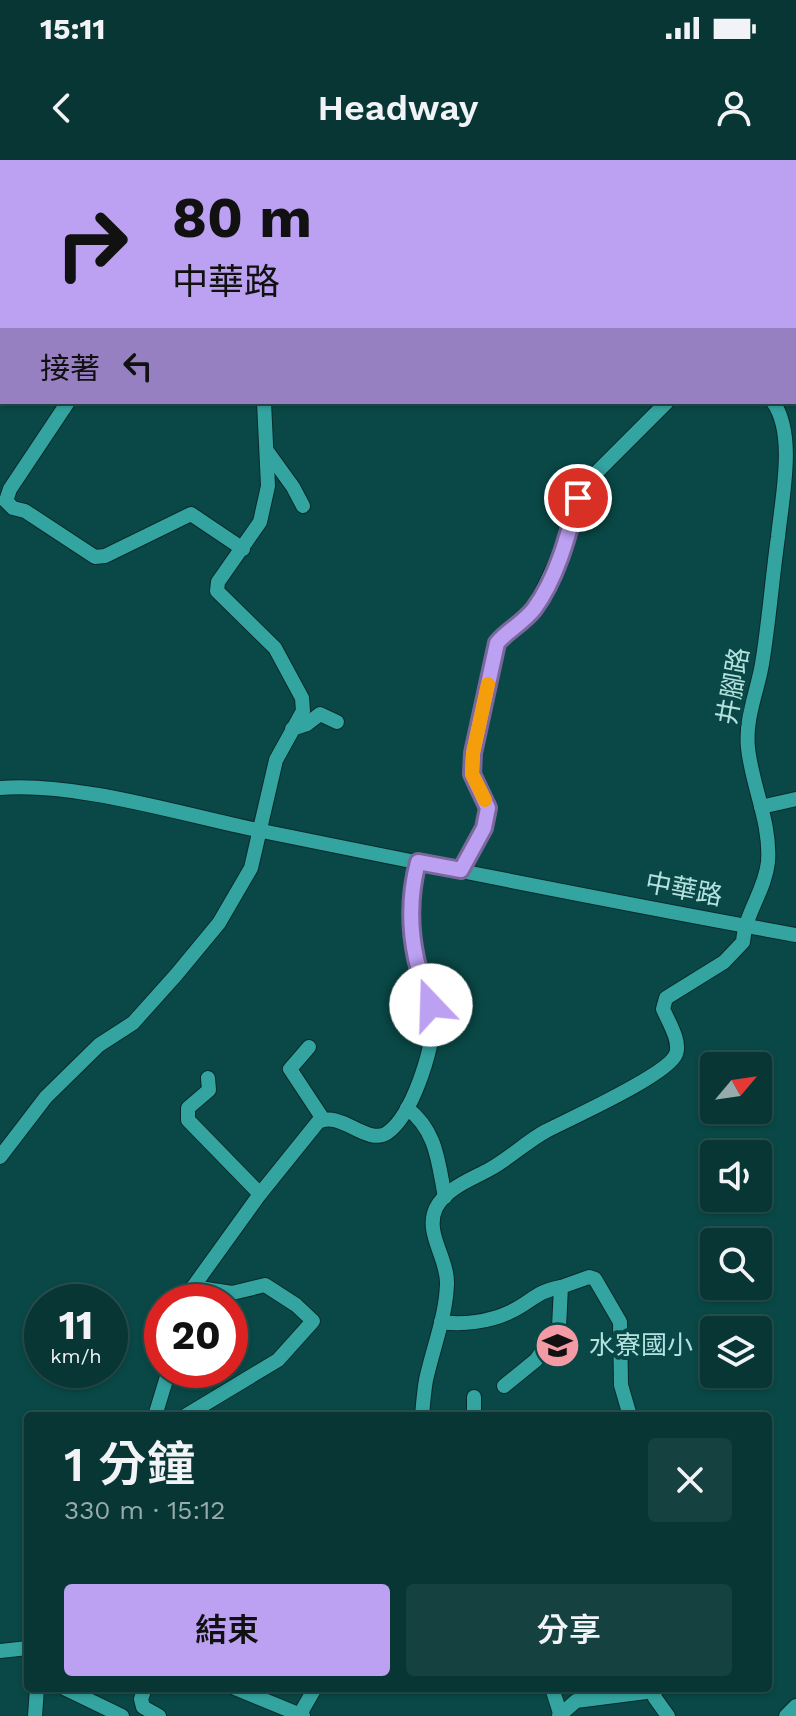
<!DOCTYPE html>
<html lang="zh-TW">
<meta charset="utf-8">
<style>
body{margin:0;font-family:"Work Sans","Noto Sans TC",sans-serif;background:#154140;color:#f1f3f6;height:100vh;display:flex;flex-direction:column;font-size:30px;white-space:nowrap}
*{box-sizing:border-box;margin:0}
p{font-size:26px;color:#98abac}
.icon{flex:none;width:44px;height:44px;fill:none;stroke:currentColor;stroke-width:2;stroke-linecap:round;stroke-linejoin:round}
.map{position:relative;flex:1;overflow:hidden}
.details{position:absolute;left:24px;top:1252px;width:748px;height:280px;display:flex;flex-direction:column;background:#073634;border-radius:8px;box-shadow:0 2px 6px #0004,0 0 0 2px #28504f}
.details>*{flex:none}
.banner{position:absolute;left:0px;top:0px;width:796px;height:244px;box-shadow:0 2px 6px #0004,0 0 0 2px #28504f;background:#bca0f2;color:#111;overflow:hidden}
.needle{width:52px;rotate:61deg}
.buttons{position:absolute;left:700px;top:892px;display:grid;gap:16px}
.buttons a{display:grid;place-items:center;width:72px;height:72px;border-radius:8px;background:#073634;box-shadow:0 2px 6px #0004,0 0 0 2px #28504f;font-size:40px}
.speed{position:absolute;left:24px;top:1124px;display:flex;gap:16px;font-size:40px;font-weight:700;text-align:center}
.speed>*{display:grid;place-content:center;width:104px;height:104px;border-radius:50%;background:#073634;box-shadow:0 2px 6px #0004,0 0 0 2px #28504f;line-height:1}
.speed small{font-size:20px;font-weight:400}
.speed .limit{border:12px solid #d22;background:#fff;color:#111}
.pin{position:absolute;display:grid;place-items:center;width:68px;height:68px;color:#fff;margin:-34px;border:4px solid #fff;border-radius:50%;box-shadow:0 2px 8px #0007}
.me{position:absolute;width:88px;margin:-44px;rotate:339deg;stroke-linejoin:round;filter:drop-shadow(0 0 6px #0008)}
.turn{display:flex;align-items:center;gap:28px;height:168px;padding:0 40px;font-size:36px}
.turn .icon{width:104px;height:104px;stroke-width:2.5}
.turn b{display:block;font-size:56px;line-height:68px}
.then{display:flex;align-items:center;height:76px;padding:0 40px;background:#0003;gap:16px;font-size:30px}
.round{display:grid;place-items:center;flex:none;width:84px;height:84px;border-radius:8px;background:#154140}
.headline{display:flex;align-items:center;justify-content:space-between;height:136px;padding:0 40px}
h1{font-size:48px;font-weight:600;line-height:60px}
.cta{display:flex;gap:16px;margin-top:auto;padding:16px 40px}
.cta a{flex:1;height:92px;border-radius:8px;background:#bca0f2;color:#111;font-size:32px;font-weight:600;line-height:92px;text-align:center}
.cta a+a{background:#154140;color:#f1f3f6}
.status{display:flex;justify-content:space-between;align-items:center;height:56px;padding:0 40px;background:#073634;direction:ltr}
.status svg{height:22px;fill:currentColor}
header{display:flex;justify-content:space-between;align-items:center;height:104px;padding:0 40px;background:#073634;font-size:36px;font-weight:600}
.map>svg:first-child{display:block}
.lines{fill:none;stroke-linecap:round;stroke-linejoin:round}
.minor-casing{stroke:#082b2a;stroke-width:16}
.minor{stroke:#34a4a0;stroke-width:14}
.route-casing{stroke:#7a689d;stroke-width:20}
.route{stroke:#bca0f2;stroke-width:14}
.slow{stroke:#f59e0b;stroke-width:14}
.labels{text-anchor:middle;stroke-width:8;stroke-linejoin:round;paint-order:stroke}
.street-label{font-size:26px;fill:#b3e2df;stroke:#094846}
.poi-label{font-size:26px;fill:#b3e2df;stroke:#094846;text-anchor:start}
</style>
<div class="status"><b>15:11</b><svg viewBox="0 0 49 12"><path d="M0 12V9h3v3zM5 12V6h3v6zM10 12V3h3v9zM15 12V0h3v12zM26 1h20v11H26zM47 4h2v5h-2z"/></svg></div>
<header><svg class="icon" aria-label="back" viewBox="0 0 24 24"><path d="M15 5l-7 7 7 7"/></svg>Headway<svg class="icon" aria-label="person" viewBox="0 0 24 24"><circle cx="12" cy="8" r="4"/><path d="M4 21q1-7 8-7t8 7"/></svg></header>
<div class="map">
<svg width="796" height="1556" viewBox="0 0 796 1556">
<rect width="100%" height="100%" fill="#094846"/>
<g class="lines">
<defs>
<g id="minor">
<polyline points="575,0 577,2"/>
<polyline points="87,2 90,0"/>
<polyline points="456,2 458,0"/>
<polyline points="0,68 2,66"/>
<polyline points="794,212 796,212"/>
<polyline points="68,242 10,329 6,341 13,348 25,351 95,397 105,396 191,354 243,389"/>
<polyline points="267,291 293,327 303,346"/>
<polyline points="292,569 307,564 320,554 337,562"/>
<path d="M0,628c79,-6 183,27 262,43 177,36 356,72 534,104"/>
<polyline points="761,647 796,639"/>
<polyline points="461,710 484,668 488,648 472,614 473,593 497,483 507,471 534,449 566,381 578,338 589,320 667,242"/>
<polyline points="309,887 290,909 323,959"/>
<polyline points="208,918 209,930 188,948 188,960 260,1034"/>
<path d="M407,948c30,23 31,54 38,89"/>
<polyline points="0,997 46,937 99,885 133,863 176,815 219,763 251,708 276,600 303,551 302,538 275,488 217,431 218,422 260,362 268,326 264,242"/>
<path d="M189,1142l4,-15 67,-93 58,-72c23,-12 49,24 69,11 25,-17 45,-81 46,-111 1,-18 -11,-34 -16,-52 -9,-35 -8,-73 1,-108"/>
<path d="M441,1162c22,3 48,0 69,-10 22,-10 24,-20 51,-25"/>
<polyline points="504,1226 536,1200 559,1167 561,1127 589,1117 595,1119 620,1162 621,1225 630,1256"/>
<polyline points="155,1256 169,1210"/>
<polyline points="185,1256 278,1200 313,1161 296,1145 265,1125 232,1133 193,1127"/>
<path d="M422,1256c1,-12 2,-25 4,-36 7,-32 20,-64 21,-96 1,-26 -23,-51 -11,-76 10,-20 36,-29 54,-39 20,-11 36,-27 56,-38 23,-12 122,-56 130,-77 5,-13 -8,-33 -13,-45l3,-11 58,-36 19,-20c2,-29 22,-51 25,-80 3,-39 -16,-76 -20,-114 -3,-30 9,-55 14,-84 7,-42 10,-85 16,-127 4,-40 18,-103 -5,-135"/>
<polyline points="474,1256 474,1237"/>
<polyline points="0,1491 28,1488"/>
<polyline points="64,1528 122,1556"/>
<polyline points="145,1528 141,1539 143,1547 159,1556"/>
<polyline points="235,1528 303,1556"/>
<polyline points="552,1528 560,1553"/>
<polyline points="654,1531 655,1538 668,1556"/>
<polyline points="35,1556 37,1528"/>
<polyline points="299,1556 315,1528"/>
<polyline points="559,1556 576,1541 654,1531 657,1528"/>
<polyline points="786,1556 796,1546"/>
</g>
</defs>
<!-- minor casing -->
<use href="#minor" class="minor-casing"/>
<!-- minor -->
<use href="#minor" class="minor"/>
</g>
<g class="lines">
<defs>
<path id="route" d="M431,845c-20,-47 -26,-94 -13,-143l43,8 23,-42 4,-20 -16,-34 1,-21 24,-110c11,-13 26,-20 37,-34 23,-31 34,-74 44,-111"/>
</defs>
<!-- route casing -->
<use href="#route" class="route-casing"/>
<!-- route -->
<use href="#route" class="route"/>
<!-- slow -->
<polyline class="slow" points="485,640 472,614 473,593 488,524"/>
</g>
<!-- icons -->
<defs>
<symbol id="school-disc" viewBox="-11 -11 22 22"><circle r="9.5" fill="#f49aa5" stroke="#094846"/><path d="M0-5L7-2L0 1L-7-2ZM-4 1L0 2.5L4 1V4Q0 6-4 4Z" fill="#111"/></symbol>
</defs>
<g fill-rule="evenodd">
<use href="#school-disc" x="532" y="1160" width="51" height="51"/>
</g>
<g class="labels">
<!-- street labels -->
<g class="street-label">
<text transform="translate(733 526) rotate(-80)" y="9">井腳路</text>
<text transform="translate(684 729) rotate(11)" y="9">中華路</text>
</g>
<!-- poi labels -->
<g class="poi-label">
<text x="589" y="1194">水寮國小</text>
</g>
</g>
</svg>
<div class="buttons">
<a><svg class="needle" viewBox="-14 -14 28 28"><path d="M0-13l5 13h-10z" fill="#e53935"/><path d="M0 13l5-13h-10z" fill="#98abac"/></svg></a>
<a><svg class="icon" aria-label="sound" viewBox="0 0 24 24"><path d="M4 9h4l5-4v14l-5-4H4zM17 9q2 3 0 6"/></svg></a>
<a><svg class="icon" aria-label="search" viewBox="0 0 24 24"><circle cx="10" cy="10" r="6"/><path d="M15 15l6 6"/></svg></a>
<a><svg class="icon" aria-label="layers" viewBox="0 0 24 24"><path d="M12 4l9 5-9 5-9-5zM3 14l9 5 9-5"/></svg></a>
</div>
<div class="speed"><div>11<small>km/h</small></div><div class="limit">20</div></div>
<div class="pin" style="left:578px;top:338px;background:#d93025"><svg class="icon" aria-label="arrive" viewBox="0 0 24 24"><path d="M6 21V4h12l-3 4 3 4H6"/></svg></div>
<svg class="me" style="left:431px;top:845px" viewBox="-20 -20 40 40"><circle r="19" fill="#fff"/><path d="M0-13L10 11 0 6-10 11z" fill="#bca0f2"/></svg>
<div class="banner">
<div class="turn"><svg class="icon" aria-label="right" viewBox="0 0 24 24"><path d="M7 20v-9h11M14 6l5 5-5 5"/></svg><div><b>80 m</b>中華路</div></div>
<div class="then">接著<svg class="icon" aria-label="left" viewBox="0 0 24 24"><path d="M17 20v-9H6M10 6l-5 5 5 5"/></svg></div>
</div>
<section class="details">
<div class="headline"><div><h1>1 分鐘</h1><p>330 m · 15:12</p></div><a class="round"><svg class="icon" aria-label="close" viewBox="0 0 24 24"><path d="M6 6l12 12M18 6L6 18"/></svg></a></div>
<div class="cta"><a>結束</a><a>分享</a></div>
</section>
</div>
